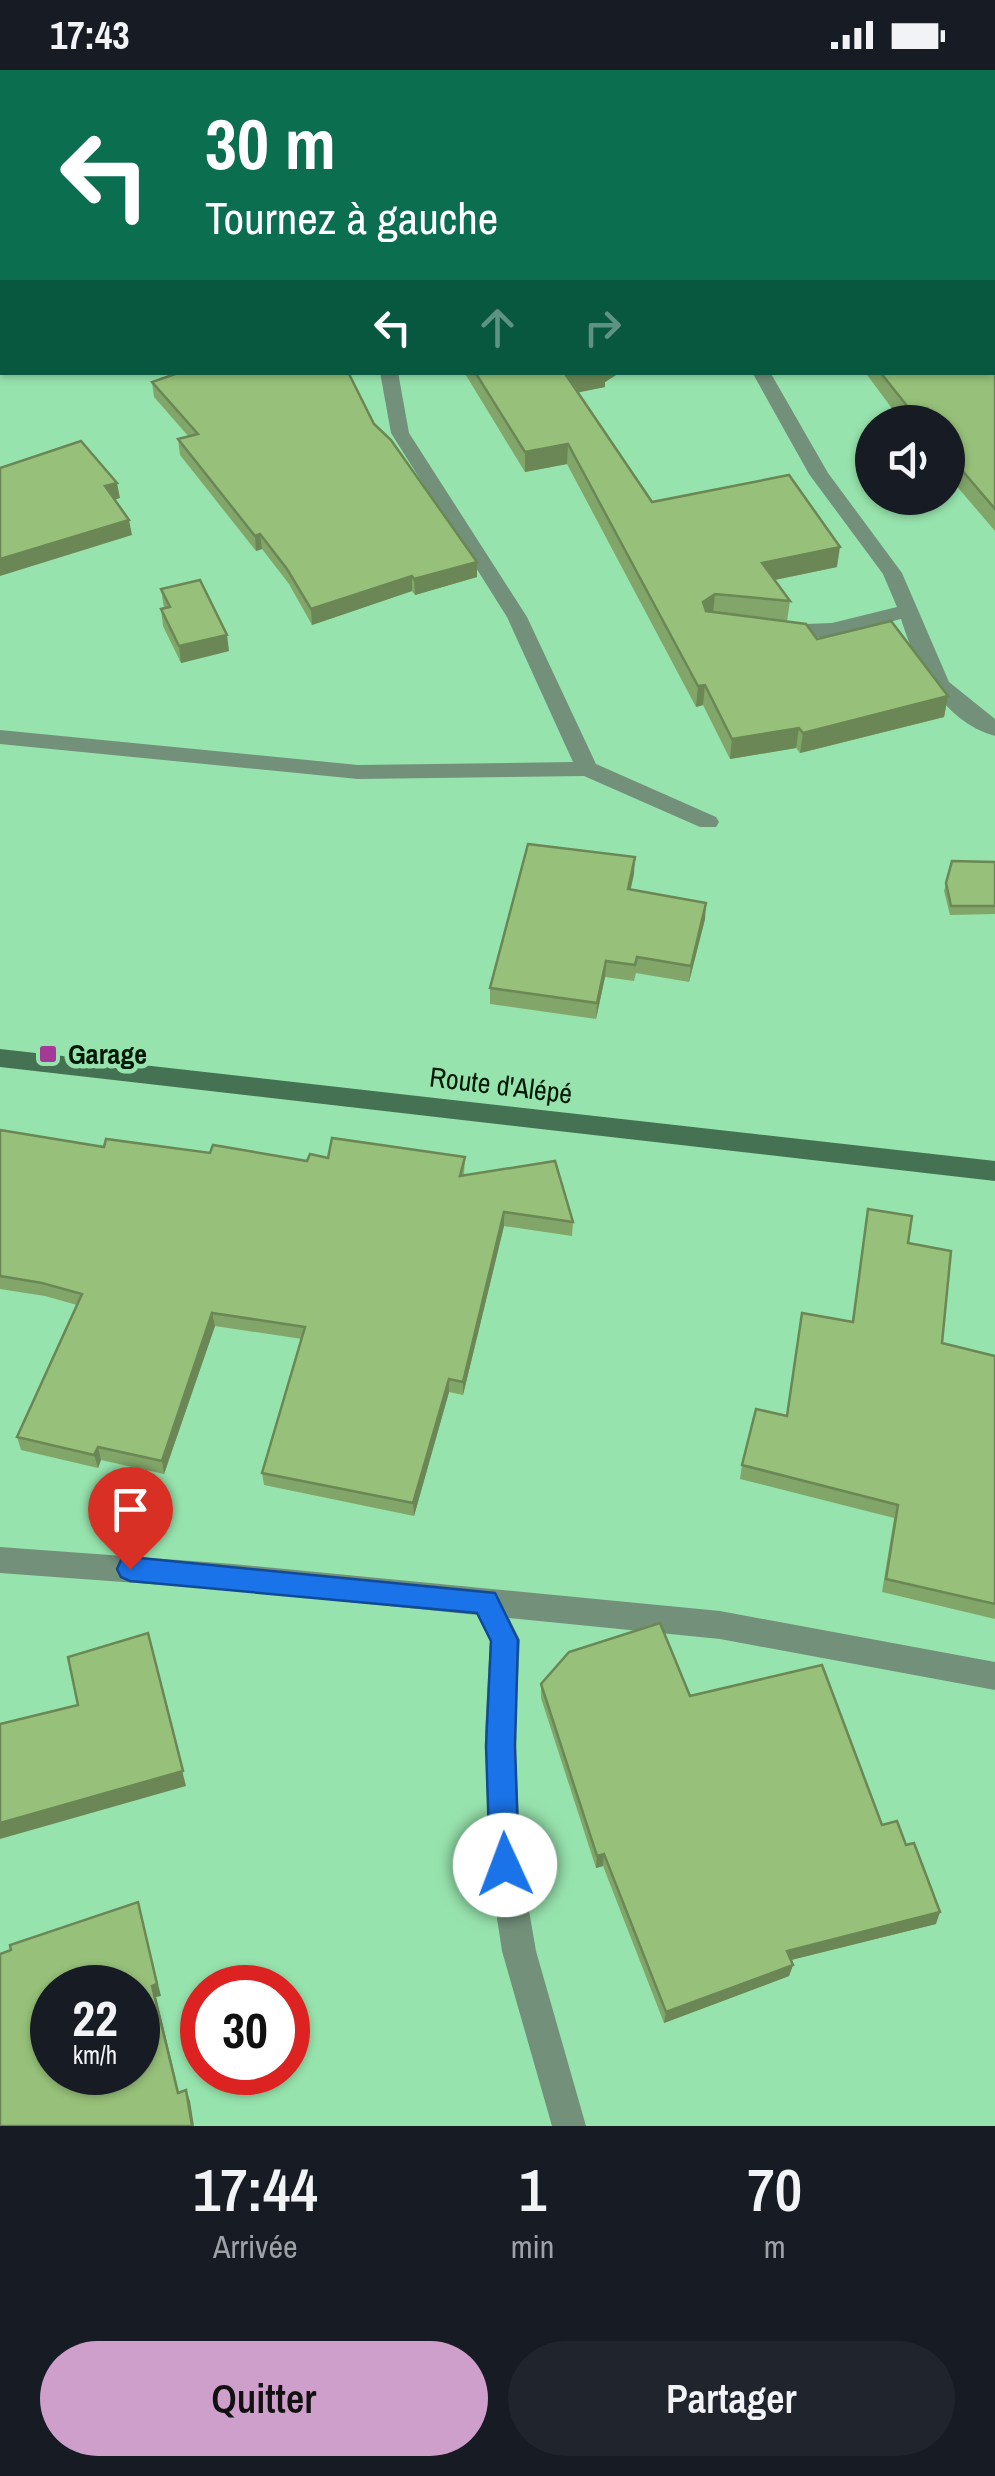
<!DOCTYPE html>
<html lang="fr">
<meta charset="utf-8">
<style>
body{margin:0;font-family:"Archivo Narrow",sans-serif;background:#20242c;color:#f1f3f6;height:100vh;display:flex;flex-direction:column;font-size:38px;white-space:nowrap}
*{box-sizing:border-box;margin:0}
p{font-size:32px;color:#9ea1a6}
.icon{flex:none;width:55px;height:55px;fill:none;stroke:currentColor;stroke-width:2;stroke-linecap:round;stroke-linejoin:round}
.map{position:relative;height:2056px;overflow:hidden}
.side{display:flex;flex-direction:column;background:#171b24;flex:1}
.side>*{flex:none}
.guide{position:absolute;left:0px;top:0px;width:995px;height:305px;box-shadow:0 2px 8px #0004;background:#0b6e4f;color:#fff;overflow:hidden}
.controls{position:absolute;left:855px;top:335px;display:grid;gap:20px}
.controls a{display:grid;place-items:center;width:110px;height:110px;border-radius:50%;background:#171b24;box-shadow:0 2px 8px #0004;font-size:50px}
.speed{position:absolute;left:30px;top:1895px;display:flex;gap:20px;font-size:50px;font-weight:700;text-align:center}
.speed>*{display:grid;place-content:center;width:130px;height:130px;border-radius:50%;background:#171b24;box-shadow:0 2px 8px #0004;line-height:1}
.speed small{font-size:25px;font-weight:400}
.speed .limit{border:15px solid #d22;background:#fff;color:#111}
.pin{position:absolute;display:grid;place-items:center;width:85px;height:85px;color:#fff;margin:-102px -42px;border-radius:50% 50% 50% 0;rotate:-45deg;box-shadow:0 0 10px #0007}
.pin .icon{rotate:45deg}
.me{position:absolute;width:110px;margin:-55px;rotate:358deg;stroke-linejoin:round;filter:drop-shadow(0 0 8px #0008)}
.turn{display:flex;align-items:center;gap:35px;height:210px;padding:0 40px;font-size:45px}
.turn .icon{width:130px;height:130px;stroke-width:2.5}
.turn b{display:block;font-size:70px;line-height:85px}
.lanes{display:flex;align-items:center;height:95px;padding:0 40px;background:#0003;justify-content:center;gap:50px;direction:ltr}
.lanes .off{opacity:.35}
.eta{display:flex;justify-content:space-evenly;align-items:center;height:170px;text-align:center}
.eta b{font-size:60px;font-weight:600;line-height:70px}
.cta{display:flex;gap:20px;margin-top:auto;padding:20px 40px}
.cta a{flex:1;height:115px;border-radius:60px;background:#cf9fcc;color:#111;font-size:40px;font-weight:600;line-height:115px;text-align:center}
.cta a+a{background:#20242c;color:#f1f3f6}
.status{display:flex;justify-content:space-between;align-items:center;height:70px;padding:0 50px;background:#171b24;direction:ltr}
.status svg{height:28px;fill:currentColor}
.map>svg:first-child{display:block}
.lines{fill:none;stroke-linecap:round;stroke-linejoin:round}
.street{fill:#72907a;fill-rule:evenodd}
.secondary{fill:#447252;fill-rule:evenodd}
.wall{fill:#82a669}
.shaded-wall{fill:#6a8755}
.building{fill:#97c17a;stroke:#6a8755;stroke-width:2.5;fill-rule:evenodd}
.route{fill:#1a73e8;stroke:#114b97;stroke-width:2.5}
.poi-dot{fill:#a53998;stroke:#97e3ad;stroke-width:4}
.labels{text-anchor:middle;stroke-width:9;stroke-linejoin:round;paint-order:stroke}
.poi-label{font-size:28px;font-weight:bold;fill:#001806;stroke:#97e3ad;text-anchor:start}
.street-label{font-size:28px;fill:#001806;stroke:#97e3ad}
</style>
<div class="status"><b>17:43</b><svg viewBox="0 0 49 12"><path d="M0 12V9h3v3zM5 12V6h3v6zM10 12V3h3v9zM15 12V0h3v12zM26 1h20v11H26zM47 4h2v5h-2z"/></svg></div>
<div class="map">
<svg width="995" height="2056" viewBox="0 0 995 2056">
<rect width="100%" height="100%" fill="#97e3ad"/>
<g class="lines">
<!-- street -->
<g class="street">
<polygon points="527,0 543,0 545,2 529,2"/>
<polygon points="825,0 842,0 844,2 827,2"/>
<polygon points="992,165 995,166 995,178 992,177"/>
<polygon points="380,302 398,302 409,363 527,547 596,694 716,747 719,752 716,757 700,757 584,706 358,709 0,674 0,660 358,695 573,692 507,547 391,363"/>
<path d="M752,302h18l58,101 74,100 47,109 46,37v17c-53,-15 -79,-69 -94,-117l-69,18h-60l-3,-5 3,-5 7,-2 53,-2 65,-16 -14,-33 -74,-100z"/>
<polygon points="0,1477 233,1494 720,1541 995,1592 995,1620 720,1569 509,1548 520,1570 515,1662 521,1795 536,1881 586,2056 552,2056 502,1881 489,1795 485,1662 490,1571 477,1545 233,1520 0,1503"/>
</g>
<!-- secondary -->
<polygon class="secondary" points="0,979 995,1091 995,1111 0,997"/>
</g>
<!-- wall -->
<g class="wall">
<polygon points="995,195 995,461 948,406 948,352 902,352 865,302 992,302"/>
<polygon points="464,302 616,302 616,305 605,312 605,317 578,322 652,432 837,497 775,510 790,531 787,551 817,569 948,626 944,647 800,683 796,678 730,689 703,635 696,637 567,394 525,402"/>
<polygon points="152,312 374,354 477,507 415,525 412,521 312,555 289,514 262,479 256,481 180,385 178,369 189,367 154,327"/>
<polygon points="161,519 229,581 181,593 163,556 161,539 164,538"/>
<polygon points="635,787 630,820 705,849 689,912 636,903 634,911 605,907 596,949 490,934 490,918"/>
<polygon points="952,791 995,792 995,844 950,845 944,821"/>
<polygon points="0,1060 104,1077 210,1083 307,1091 328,1088 465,1087 464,1106 573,1152 572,1166 504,1156 463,1325 449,1322 414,1446 264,1415 262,1403 302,1269 215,1256 164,1404 101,1390 98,1398 21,1380 17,1367 77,1235 45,1226 0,1219"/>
<polygon points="868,1139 908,1173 942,1273 995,1286 995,1549 882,1522 894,1448 740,1409 742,1395 787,1346 852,1252"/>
<polygon points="541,1614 690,1626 882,1755 936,1854 791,1890 793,1895 789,1906 664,1953 603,1796 596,1798 541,1628"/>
</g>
<!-- shaded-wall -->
<g class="shaded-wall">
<polygon points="330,0 377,0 378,2 324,2 324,1"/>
<polygon points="578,302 616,302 616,305 605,312 605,317 566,325 566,305"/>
<polygon points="568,374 567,394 525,402 525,382"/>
<polygon points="117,413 120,428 107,432 105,416"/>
<polygon points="129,450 132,465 0,506 0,489"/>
<polygon points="260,464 262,479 256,481 255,466"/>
<polygon points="840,477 837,497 760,513 762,493"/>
<polygon points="477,492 477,507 415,525 414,509"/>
<polygon points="412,506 412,521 312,555 311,539"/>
<polygon points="715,524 713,544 701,552 703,532"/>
<polygon points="227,565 229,581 181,593 179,576"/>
<polygon points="705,615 703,635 696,637 698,616"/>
<polygon points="948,626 944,647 800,683 803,663"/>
<polygon points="799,658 796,678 730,689 732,669"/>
<polygon points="635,787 634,804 627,836 628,819"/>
<polygon points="706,833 705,849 689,912 691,896"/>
<polygon points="606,891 605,907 596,949 597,933"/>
<polygon points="504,1142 504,1156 463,1325 463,1312"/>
<polygon points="212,1243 215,1256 164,1404 162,1391"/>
<polygon points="449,1309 449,1322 414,1446 413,1433"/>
<polygon points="98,1377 101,1390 98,1398 94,1385"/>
<polygon points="148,1563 186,1716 0,1769 0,1753"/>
<polygon points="604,1784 603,1796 596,1798 597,1786"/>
<polygon points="138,1832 161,1926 156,1927 182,2034 152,1916"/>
<polygon points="940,1842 936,1854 783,1892 787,1881"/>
<polygon points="793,1895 789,1906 664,1953 666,1942"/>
<polygon points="186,2020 190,2031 194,2056 192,2056"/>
</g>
<!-- building -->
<g class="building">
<polygon points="130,0 178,0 179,2 113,2"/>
<polygon points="252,0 309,0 305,2 237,2"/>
<polygon points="384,0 493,0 495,2 385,2"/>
<polygon points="0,28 2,30 2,170 0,166"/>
<polygon points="992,192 995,195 995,439 948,384 948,352 920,352 880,302 992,302"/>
<polygon points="181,302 348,302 374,354 391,370 477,492 414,509 412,506 311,539 287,499 260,464 255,466 178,369 198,364 152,312"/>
<polygon points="475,302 578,302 566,305 652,432 789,405 840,477 762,493 790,531 715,524 703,532 706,541 806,554 817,569 891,551 948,626 803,663 799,658 732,669 705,615 698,616 568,374 525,382"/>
<polygon points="81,371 117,413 105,416 129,450 0,489 0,398"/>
<polygon points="200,510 227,565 179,576 161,539 170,537 161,519"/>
<polygon points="528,774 635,787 628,819 706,833 691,896 637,887 635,895 606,891 597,933 490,918"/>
<polygon points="952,791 995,792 995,836 951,836 946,813"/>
<polygon points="0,1060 104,1077 106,1069 210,1083 213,1075 307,1091 310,1084 328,1088 332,1068 465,1087 460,1106 555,1091 573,1152 504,1142 463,1312 449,1309 413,1433 262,1403 305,1257 212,1243 162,1391 98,1377 94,1385 17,1367 82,1224 42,1213 0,1206"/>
<polygon points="868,1139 912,1146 908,1173 951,1181 942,1273 995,1286 995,1534 886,1509 898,1435 742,1395 756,1339 787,1346 802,1243 853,1252"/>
<polygon points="660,1553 690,1626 822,1595 882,1755 897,1751 906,1775 914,1773 940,1842 787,1881 793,1895 666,1942 604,1784 597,1786 541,1614 569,1582"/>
<polygon points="148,1563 183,1701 0,1753 0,1654 78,1635 68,1587"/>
<path d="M138,1832l19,82 -5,2 26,107 8,-3 6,36h-192v-172l11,-4 -1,-5zM52,1918h86v84h-86z"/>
</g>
<!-- route -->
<polygon class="route" points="130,1487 495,1523 518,1570 515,1676 519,1795 515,1805 505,1809 494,1805 490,1795 486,1676 491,1571 477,1543 130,1511 121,1507 117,1499 121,1490"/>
<!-- markers -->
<rect class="poi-dot" x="38" y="974" width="20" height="20" rx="5"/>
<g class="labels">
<!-- poi labels -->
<g class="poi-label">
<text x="68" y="994">Garage</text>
</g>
<!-- street labels -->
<g class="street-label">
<text transform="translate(501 1015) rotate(7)" y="10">Route d'Alépé</text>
</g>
</g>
</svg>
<div class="controls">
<a><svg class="icon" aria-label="sound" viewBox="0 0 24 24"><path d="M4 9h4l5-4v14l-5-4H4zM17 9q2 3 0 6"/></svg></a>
</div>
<div class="speed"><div>22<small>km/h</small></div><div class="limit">30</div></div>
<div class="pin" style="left:130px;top:1499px;background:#d93025"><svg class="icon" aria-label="arrive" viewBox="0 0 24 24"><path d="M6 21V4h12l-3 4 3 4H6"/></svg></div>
<svg class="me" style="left:505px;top:1795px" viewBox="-20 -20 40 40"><circle r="19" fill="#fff"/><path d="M0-13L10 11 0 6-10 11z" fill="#1a73e8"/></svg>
<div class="guide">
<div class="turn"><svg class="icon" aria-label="left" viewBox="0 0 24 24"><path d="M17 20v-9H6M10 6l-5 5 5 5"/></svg><div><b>30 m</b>Tournez à gauche</div></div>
<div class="lanes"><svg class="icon" aria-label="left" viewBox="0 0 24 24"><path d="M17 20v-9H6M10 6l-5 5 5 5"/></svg><svg class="icon off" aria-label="ahead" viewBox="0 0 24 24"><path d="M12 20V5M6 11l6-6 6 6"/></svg><svg class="icon off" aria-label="right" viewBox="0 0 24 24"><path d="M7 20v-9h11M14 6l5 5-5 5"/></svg></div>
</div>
</div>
<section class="side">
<div class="eta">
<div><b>17:44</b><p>Arrivée</p></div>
<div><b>1</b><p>min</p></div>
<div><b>70</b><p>m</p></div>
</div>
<div class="cta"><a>Quitter</a><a>Partager</a></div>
</section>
